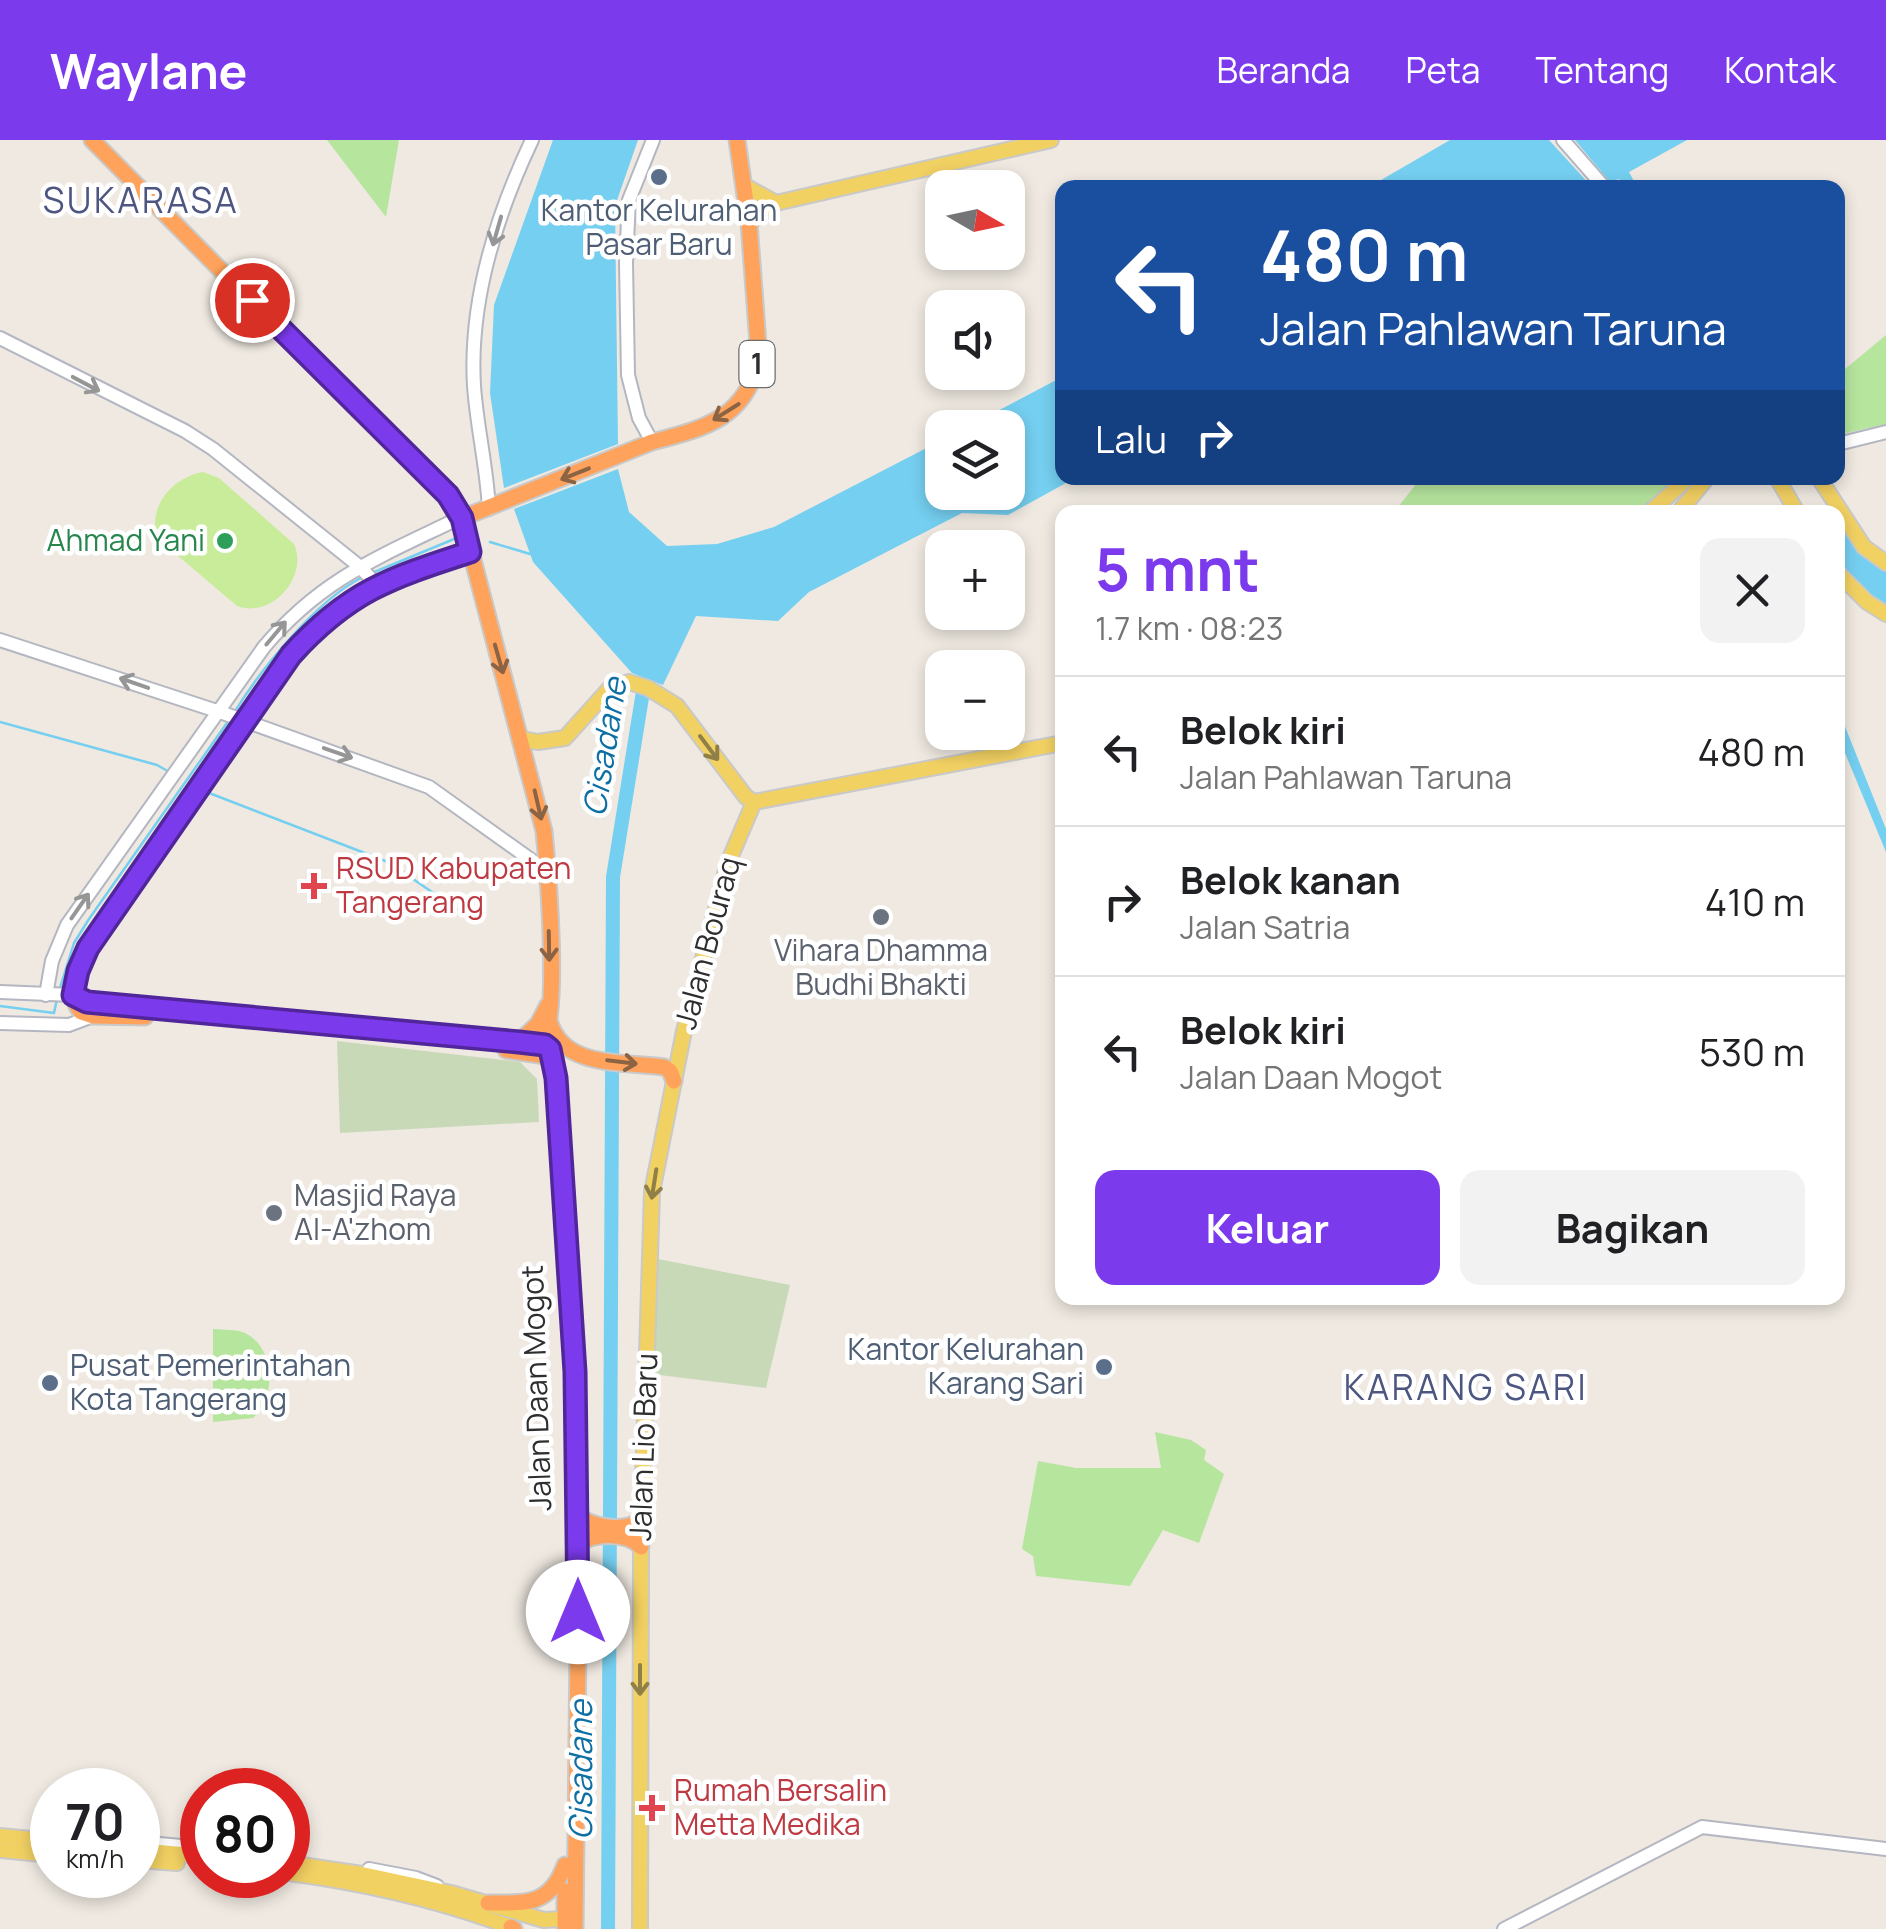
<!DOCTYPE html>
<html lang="id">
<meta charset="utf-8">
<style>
body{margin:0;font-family:Manrope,sans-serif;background:#f2f2f2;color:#202124;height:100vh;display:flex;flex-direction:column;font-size:38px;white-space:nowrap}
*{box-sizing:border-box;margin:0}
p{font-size:32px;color:#757577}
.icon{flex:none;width:55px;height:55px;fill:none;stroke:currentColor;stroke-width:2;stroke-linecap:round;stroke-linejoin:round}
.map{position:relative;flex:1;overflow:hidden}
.panel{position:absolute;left:1055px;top:365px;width:790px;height:800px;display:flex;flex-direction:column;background:#fff;border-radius:20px;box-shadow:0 5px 15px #0003}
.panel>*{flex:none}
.banner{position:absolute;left:1055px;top:40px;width:790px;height:305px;border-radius:20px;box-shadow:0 5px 15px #0003;background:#1a4fa0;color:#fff;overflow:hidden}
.needle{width:65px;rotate:99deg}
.tools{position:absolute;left:925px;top:30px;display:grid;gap:20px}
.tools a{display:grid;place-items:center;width:100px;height:100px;border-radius:20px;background:#fff;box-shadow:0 5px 15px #0003;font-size:50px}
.speed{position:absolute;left:30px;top:1628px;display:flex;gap:20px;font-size:50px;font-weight:700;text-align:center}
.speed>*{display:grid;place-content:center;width:130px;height:130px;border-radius:50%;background:#fff;box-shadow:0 5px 15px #0003;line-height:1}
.speed small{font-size:25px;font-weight:400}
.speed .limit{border:15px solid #d22;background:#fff;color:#111}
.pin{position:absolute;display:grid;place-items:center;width:85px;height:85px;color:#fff;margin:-42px;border:5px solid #fff;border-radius:50%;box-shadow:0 2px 10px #0007}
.me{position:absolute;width:110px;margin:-55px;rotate:0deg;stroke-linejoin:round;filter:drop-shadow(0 0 8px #0008)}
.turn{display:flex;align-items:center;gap:35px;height:210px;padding:0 40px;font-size:45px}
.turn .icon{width:130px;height:130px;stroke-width:2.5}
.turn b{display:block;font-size:70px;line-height:85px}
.then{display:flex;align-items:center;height:95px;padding:0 40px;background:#0003;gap:20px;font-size:38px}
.round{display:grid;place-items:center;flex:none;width:105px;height:105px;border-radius:20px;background:#f2f2f2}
.overview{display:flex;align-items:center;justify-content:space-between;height:170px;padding:0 40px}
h1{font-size:60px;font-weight:700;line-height:75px;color:#7c3aed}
.action{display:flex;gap:20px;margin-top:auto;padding:20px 40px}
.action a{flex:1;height:115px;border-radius:20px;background:#7c3aed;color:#fff;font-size:40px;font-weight:700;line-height:115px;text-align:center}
.action a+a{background:#f2f2f2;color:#202124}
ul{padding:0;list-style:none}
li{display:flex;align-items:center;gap:30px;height:150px;padding:0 40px;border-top:2px solid #e0e0e0}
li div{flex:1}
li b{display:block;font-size:38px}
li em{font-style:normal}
header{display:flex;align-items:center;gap:60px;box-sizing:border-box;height:140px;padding:0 50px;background:#7c3aed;color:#fff}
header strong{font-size:48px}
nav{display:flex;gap:55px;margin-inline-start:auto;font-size:35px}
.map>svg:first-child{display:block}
.green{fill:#b6e59e}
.cemetery{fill:#c8d9b8}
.pitch{fill:#c9ec9a}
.water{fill:#75cff0}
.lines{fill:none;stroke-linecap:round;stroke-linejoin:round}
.stream{stroke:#75cff0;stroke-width:2.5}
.river{stroke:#75cff0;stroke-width:14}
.secondary-casing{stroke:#b4b7c1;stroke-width:16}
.primary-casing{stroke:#c9c9c9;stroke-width:18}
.highway-casing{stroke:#c9c9c9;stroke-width:19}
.secondary{stroke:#fff;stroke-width:12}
.primary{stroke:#f2d163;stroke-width:14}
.highway{stroke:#ffa35c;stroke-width:15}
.oneway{stroke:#969696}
.oneway2{stroke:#8c6343}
.oneway3{stroke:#908048}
.route-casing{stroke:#51269a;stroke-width:25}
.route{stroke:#7c3aed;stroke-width:18}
.service-dot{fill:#5c6f8a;stroke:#fff;stroke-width:4}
.leisure-dot{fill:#2e9e5b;stroke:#fff;stroke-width:4}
.health-dot{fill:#e0444e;stroke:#fff;stroke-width:4}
.worship-dot{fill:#6b7280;stroke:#fff;stroke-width:4}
.labels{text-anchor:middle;stroke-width:9;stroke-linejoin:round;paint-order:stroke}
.shield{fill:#fff;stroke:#6d6d6d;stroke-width:2.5}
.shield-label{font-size:28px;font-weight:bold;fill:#2e2e2e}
.service-label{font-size:30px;fill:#4e5e75;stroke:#fff}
.leisure-label{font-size:30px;fill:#27864d;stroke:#fff;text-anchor:end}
.health-label{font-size:30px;fill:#be3a42;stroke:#fff;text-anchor:start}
.street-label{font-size:30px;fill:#2e2e2e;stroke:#fff}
.worship-label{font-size:30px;fill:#5b616d;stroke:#fff}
.water-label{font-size:32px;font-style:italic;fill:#0d6fa3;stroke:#fff}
.quarter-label{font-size:35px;letter-spacing:2.5px;fill:#4d5680;stroke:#fff}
</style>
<header>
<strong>Waylane</strong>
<nav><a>Beranda</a><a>Peta</a><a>Tentang</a><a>Kontak</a></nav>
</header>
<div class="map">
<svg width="1886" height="1789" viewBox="0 0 1886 1789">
<rect width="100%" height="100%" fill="#efe9e1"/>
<!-- green -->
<g class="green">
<polygon points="327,0 399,0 386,77"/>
<polygon points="1886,195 1886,284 1838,295 1838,235"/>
<polygon points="1421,338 1686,338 1650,372 1394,372"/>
<path d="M213,1189c11,1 23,0 32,4 31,15 31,65 8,85l-40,4z"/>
<polygon points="1155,1292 1191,1300 1206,1310 1204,1320 1224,1334 1199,1403 1163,1390 1130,1446 1036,1436 1033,1416 1022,1409 1038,1321 1076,1328 1161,1328"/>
</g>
<!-- cemetery -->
<g class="cemetery">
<polygon points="337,901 520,922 537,939 539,982 340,993"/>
<polygon points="648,1117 790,1145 766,1248 651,1234"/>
</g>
<!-- pitch -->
<path class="pitch" d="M203,332l16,6 75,66c15,33 -23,75 -57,62l-79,-67c-12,-32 15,-62 45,-67z"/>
<!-- water -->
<g class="water">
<polygon points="553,0 638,0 615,66 618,304 504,348 490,253 494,165"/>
<polygon points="1450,0 1549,0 1592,47 1369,47"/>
<polygon points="1575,0 1687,0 1629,32 1637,47 1625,48 1619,39 1610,42"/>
<polygon points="1062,237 1062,338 1075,338 1008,375 962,373 809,452 778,481 696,476 663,545 632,533 533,422 514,369 618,329 629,372 667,406 717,404 774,387 942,300 942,352 1008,352 1008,288 967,287"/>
<polygon points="1838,377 1852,399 1886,431 1886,468 1838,425"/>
<polygon points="1838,569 1886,689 1886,712 1838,596"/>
</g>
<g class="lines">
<!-- stream -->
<g class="stream">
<polyline points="490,402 530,414"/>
<polyline points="372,433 459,397"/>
<path d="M234,573c26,-43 82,-112 127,-135"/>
<polyline points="0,582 157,625 171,633"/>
<polyline points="204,651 388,722 476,782"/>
<polyline points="59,851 74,803 89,779 229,580"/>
<polyline points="0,866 54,873 57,859"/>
</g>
<!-- river -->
<polyline class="river" points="608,1789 613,737 645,539"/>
<defs>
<g id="secondary">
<polyline points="1563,0 1605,48"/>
<polyline points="0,198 185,291 213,309 359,426 377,445"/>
<polyline points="652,302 639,278 628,235 626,123 629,60 653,0"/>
<polyline points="1838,304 1886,292"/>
<path d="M489,369c-2,-41 -12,-81 -15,-123 -5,-84 22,-170 58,-246"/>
<polyline points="0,500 220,572 429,647 548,732"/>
<polyline points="0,852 73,855"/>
<path d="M46,855l6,-34 15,-36 197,-278c56,-66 110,-88 185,-124l11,-9"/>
<polyline points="0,883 69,885 93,876"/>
<polyline points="138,1702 202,1708"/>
<polyline points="369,1729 416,1738 437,1746"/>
<polyline points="1504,1789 1702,1687 1886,1709"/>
</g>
<g id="primary">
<polyline points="745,46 776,63"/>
<polyline points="749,83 776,63 1051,0"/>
<polyline points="1777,338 1797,372"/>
<polyline points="1819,338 1864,407 1886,423"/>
<polyline points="1650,372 1688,338"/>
<polyline points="1679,372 1707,338"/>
<polyline points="1838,433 1867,462 1886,474"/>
<polyline points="522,599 538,602 565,598 609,549 629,542 648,548 677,566 746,657 754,662"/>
<polyline points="754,662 1062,603"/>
<polyline points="0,1696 52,1701"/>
<polyline points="0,1710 52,1715"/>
<polyline points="138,1710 202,1716"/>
<polyline points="138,1720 177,1723"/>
<polyline points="288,1723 362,1734 451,1753 544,1780 561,1779 569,1771"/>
<path d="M289,1733c76,10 150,27 222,54"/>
<polyline points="640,1789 641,1407 652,1052 684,891 728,723 754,662"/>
</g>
<g id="highway">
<path d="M92,0l189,191 148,144 26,30 7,13 82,313c4,41 17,191 -4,221"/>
<path d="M462,378l190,-76c54,-14 95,-24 107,-85l-10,-134 -12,-83"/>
<polyline points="73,855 87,862 519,902 545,905 552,913 576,1244 578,1505 575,1789"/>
<path d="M145,877l-52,-1 -12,-4c-16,-19 -3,-45 7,-64l179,-260 35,-45 39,-35 36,-23 93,-33"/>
<path d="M550,883c14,46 75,38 114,44l6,4 4,10"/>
<polyline points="519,902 538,884 548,865"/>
<polyline points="506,910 553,917"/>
<path d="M578,1375c14,13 49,18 63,4"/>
<path d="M578,1405c14,-13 50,-13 63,2"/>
<path d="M488,1763c38,0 62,3 77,-38"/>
<polyline points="511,1787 514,1789"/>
<polyline points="565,1789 565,1751"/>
</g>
</defs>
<!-- secondary casing -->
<use href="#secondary" class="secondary-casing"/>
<!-- primary casing -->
<use href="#primary" class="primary-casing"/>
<!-- highway casing -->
<use href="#highway" class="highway-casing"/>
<!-- secondary -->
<use href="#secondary" class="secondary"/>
<!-- primary -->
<use href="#primary" class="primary"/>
<!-- highway -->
<use href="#highway" class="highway"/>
</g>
<!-- one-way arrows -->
<defs><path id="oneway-shaft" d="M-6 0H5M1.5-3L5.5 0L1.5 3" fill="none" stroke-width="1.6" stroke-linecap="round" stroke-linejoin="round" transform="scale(2.5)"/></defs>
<g class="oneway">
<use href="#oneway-shaft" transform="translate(497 91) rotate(106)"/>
<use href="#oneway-shaft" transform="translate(86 244) rotate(28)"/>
<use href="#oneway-shaft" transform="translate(276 493) rotate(-50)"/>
<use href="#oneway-shaft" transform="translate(134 543) rotate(-161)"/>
<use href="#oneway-shaft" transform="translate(338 613) rotate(19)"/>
<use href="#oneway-shaft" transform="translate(80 766) rotate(-55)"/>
</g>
<g class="oneway2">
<use href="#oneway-shaft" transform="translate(726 272) rotate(148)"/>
<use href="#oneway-shaft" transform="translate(575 334) rotate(158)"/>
<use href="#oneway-shaft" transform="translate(499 519) rotate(74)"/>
<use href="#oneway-shaft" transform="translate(538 665) rotate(77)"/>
<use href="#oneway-shaft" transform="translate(549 806) rotate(89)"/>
<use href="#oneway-shaft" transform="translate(622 922) rotate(7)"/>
</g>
<g class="oneway3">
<use href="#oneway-shaft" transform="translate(709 608) rotate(53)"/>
<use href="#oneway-shaft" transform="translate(654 1044) rotate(99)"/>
<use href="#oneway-shaft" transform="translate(640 1540) rotate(90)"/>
</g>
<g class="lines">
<defs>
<path id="route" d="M252,160l196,195 14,23 8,34c-80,26 -121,39 -179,103l-203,293 -10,23 -5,24 14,7 432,40 26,3 5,4 6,29 19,294 3,240"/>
</defs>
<!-- route casing -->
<use href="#route" class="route-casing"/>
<!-- route -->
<use href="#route" class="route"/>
</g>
<!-- markers -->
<g class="service-dot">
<circle cx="659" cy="37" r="10"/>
<circle cx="1104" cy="1227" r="10"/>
<circle cx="50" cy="1243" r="10"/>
</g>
<circle class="leisure-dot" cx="225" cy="401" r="10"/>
<g class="health-dot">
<path d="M309 731h10v10h10v10h-10v10h-10v-10h-10v-10h10z"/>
<path d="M647 1653h10v10h10v10h-10v10h-10v-10h-10v-10h10z"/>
</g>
<g class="worship-dot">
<circle cx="881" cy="777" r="10"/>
<circle cx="274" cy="1073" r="10"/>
</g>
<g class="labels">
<!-- shield labels -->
<rect class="shield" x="739.5" y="201" width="35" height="46" rx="8"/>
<g class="shield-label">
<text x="757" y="234">1</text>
</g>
<!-- service labels -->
<g class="service-label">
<text x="659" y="81">Kantor Kelurahan<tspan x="659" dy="34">Pasar Baru</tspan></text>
<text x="1084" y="1220" text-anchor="end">Kantor Kelurahan<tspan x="1084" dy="34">Karang Sari</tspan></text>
<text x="70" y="1236" text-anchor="start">Pusat Pemerintahan<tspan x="70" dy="34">Kota Tangerang</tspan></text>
</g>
<!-- leisure labels -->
<g class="leisure-label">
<text x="205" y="411">Ahmad Yani</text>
</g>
<!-- health labels -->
<g class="health-label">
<text x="336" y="739">RSUD Kabupaten<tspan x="336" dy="34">Tangerang</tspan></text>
<text x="674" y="1661">Rumah Bersalin<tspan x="674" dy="34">Metta Medika</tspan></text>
</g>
<!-- street labels -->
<g class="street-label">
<text transform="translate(708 803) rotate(-75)" y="10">Jalan Bouraq</text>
<text transform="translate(537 1248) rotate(-92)" y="10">Jalan Daan Mogot</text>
<text transform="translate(644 1307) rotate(-88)" y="10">Jalan Lio Baru</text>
</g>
<!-- worship labels -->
<g class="worship-label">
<text x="881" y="821">Vihara Dhamma<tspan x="881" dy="34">Budhi Bhakti</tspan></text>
<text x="294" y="1066" text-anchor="start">Masjid Raya<tspan x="294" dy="34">Al-A'zhom</tspan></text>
</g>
<!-- water labels -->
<g class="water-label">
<text transform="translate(605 607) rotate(-81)" y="11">Cisadane</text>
<text transform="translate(581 1630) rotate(-90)" y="11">Cisadane</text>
</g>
<!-- quarter labels -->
<g class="quarter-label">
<text x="141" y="73">SUKARASA</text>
<text x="1466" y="1260">KARANG SARI</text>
</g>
</g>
</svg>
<div class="tools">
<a><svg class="needle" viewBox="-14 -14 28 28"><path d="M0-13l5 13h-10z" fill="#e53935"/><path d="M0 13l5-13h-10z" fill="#757577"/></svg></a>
<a><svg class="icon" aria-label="sound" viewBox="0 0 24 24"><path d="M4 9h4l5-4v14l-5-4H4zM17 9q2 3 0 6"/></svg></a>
<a><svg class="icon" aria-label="layers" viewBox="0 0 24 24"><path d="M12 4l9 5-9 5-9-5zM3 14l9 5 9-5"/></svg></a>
<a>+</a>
<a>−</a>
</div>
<div class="speed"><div>70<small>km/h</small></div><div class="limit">80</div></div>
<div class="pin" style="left:252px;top:160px;background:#d93025"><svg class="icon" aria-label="arrive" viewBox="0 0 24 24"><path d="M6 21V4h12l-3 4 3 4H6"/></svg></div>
<svg class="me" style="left:578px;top:1472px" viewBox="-20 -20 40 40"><circle r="19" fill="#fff"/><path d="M0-13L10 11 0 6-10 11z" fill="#7c3aed"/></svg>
<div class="banner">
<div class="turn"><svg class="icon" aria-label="left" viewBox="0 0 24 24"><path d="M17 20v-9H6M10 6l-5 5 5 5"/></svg><div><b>480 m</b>Jalan Pahlawan Taruna</div></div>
<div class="then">Lalu<svg class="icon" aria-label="right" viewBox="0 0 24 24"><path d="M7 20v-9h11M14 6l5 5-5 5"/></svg></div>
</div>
<section class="panel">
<div class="overview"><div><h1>5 mnt</h1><p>1.7 km · 08:23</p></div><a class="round"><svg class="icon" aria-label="close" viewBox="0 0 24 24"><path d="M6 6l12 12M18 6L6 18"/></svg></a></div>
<ul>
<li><svg class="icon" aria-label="left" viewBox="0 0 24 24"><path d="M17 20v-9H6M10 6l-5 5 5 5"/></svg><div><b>Belok kiri</b><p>Jalan Pahlawan Taruna</p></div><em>480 m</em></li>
<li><svg class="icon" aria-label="right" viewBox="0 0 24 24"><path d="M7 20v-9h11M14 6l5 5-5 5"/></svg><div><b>Belok kanan</b><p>Jalan Satria</p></div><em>410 m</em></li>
<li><svg class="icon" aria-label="left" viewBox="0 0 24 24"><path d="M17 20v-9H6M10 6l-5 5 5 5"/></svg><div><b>Belok kiri</b><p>Jalan Daan Mogot</p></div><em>530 m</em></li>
</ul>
<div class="action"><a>Keluar</a><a>Bagikan</a></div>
</section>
</div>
